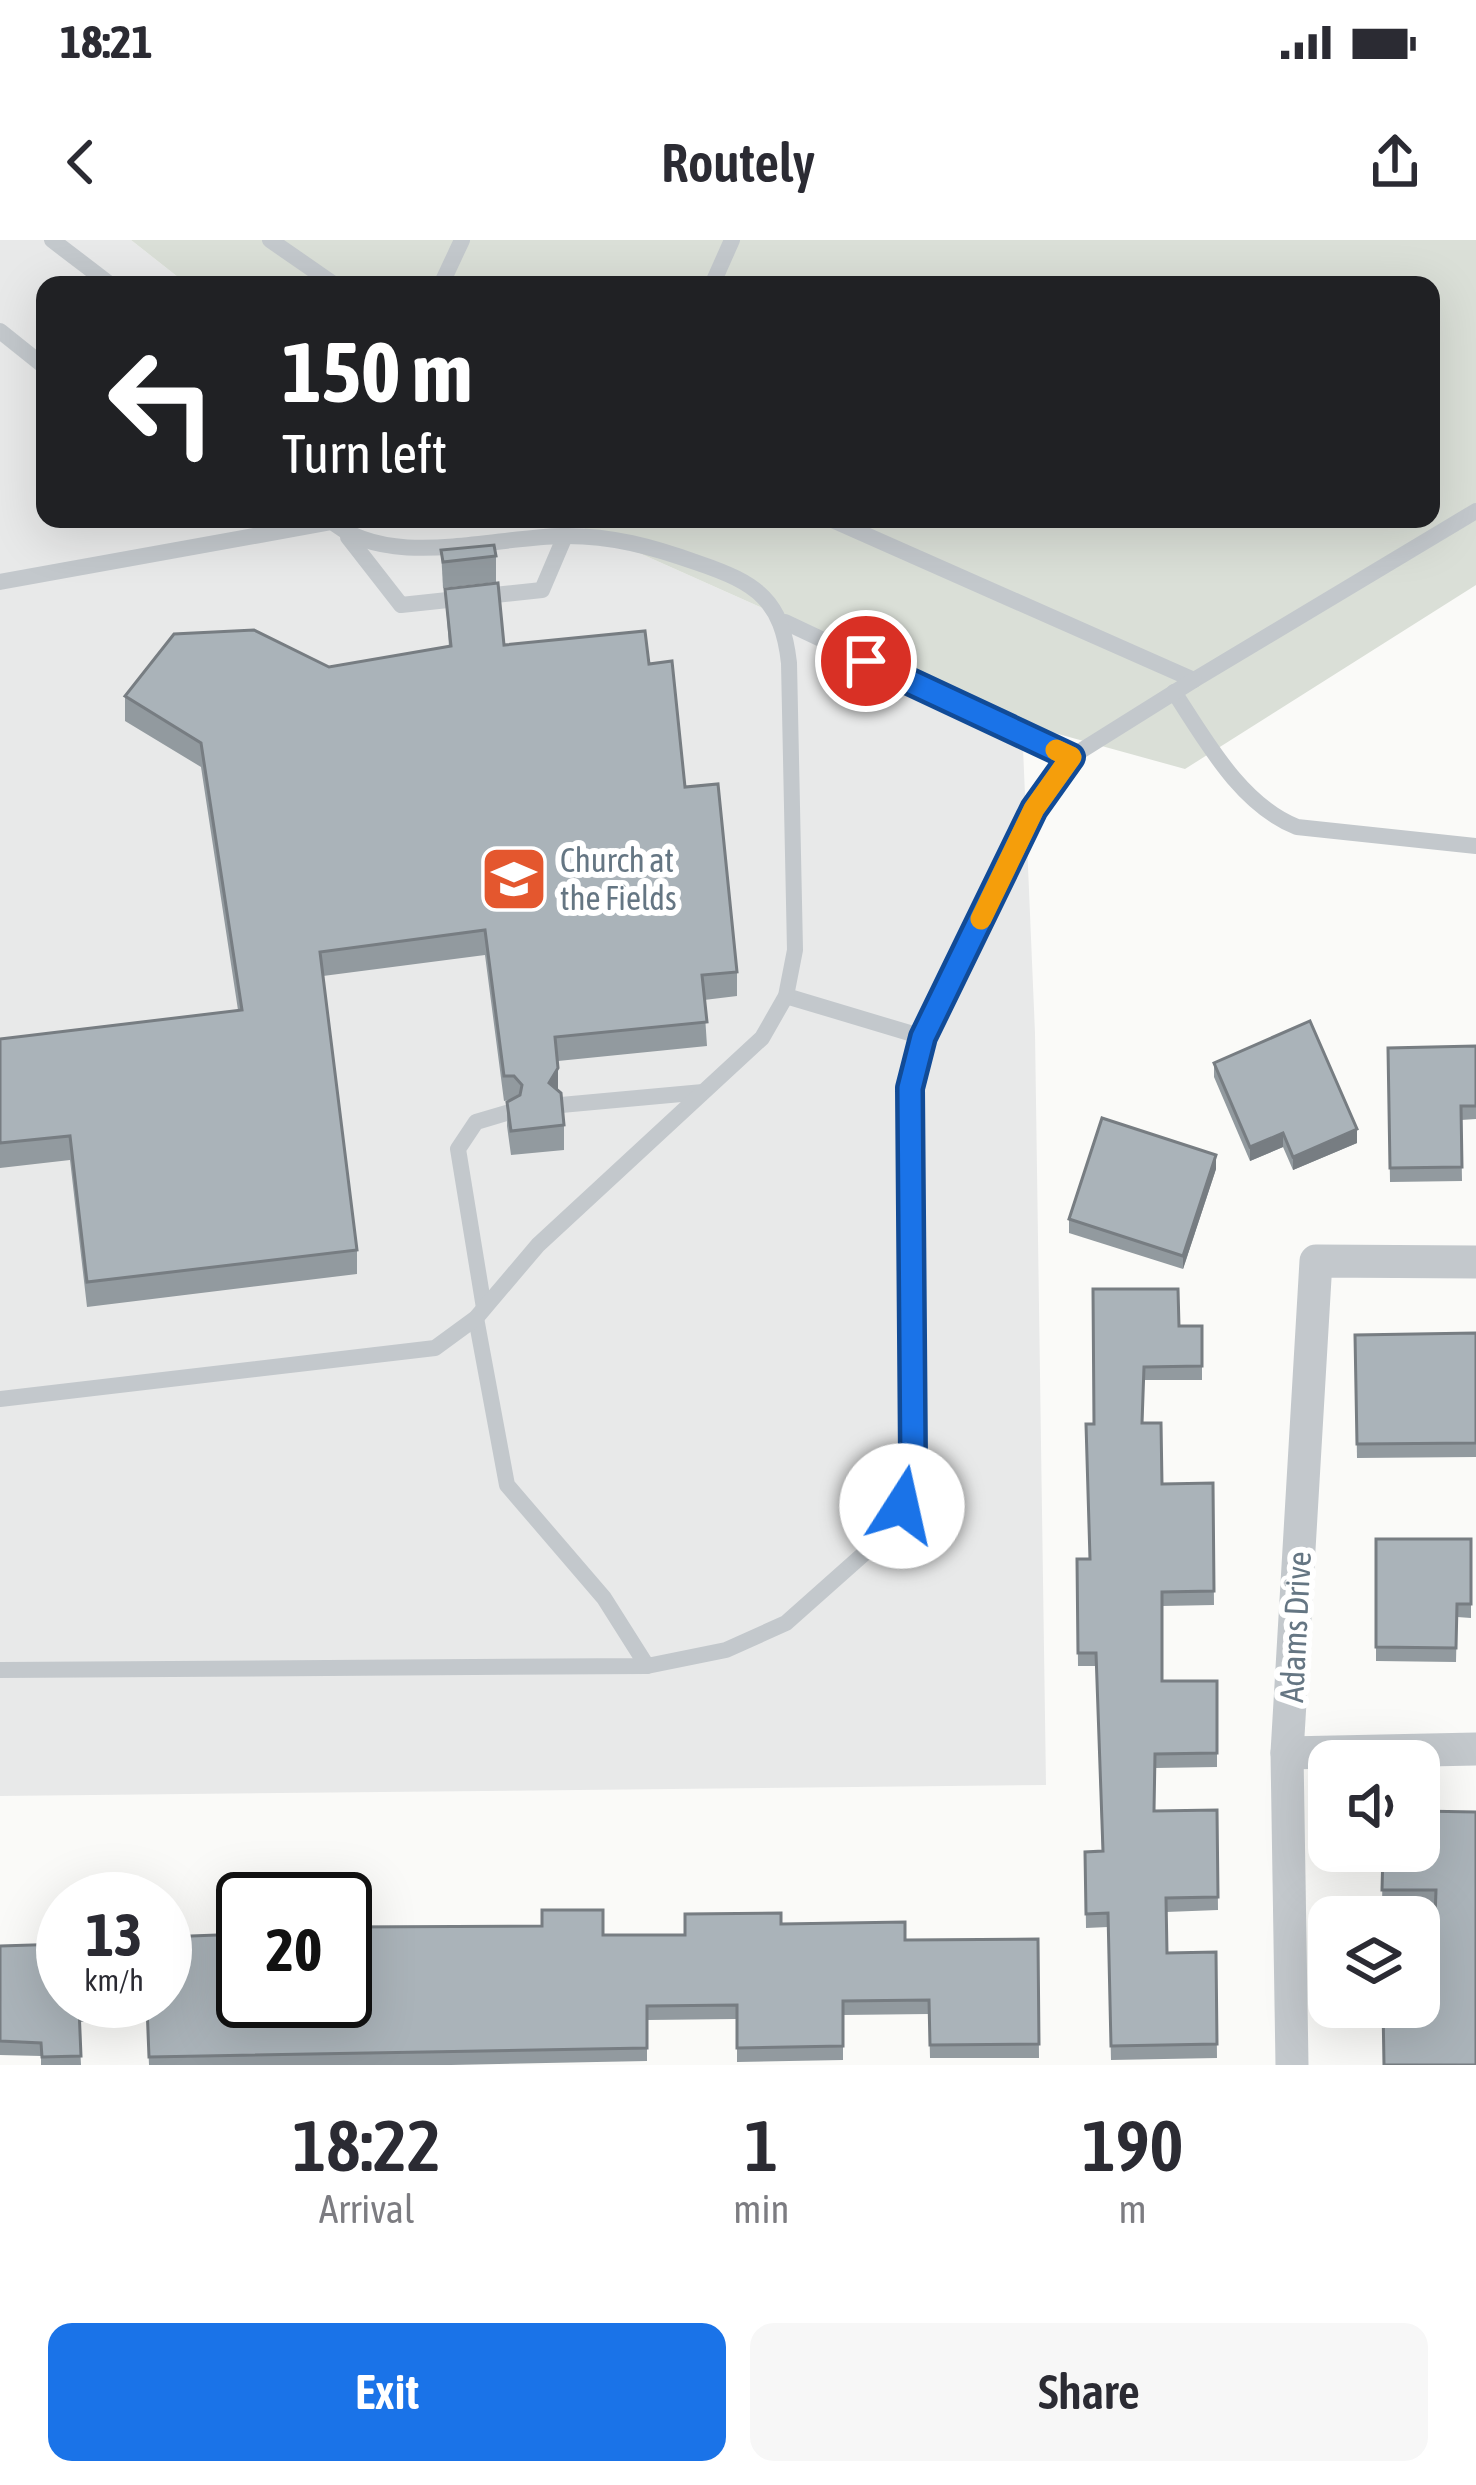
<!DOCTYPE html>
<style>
body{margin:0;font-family:"Asap Condensed",sans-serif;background:#f7f7f7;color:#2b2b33;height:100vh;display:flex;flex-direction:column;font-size:45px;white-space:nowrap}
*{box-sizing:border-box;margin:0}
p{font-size:39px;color:#7c7c81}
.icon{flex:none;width:66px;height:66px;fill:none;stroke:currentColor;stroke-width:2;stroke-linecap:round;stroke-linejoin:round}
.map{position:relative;height:1825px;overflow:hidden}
.drawer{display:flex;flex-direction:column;background:#fff;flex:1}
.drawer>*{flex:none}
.banner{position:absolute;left:36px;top:36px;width:1404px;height:252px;border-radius:24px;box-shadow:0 12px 48px #0002;background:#202124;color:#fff;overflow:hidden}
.controls{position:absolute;left:1308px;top:1500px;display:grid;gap:24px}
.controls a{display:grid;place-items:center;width:132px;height:132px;border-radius:24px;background:#fff;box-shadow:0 12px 48px #0002;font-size:60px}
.speed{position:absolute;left:36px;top:1632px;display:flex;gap:24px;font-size:60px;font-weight:700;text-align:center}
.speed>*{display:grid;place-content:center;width:156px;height:156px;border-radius:50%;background:#fff;box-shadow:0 12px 48px #0002;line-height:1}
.speed small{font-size:30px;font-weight:400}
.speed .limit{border:6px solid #111;border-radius:18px;background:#fff;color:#111}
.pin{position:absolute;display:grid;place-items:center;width:102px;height:102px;color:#fff;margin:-51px;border:6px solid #fff;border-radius:50%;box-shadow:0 3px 12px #0007}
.me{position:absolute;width:132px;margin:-66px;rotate:10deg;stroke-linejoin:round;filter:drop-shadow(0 0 9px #0008)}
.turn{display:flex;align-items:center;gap:42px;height:252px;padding:0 48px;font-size:54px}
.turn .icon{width:156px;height:156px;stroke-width:2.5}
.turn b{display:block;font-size:84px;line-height:102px}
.eta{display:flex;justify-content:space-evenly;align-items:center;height:204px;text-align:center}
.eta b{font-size:72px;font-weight:600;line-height:84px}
.button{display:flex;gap:24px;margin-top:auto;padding:24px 48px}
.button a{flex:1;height:138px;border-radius:24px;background:#1a73e8;color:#fff;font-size:48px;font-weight:600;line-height:138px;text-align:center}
.button a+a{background:#f7f7f7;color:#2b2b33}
.status{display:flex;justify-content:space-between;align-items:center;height:84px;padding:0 60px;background:#fff;direction:ltr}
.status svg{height:33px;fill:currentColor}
header{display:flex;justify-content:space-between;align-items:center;height:156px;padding:0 48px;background:#fff;font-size:54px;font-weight:600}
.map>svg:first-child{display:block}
.built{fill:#e8e9e9}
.green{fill:#dadfd7}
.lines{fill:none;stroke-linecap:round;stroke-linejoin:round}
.service{stroke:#c3c8cc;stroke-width:16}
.minor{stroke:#c3c8cc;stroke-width:33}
.wall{fill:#929a9f}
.shaded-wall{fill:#777d82}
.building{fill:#aab3b9;stroke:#777d82;stroke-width:3}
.route-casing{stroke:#114b97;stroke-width:30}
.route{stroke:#1a73e8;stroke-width:21}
.slow{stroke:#f59e0b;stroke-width:21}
.labels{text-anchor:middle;stroke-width:12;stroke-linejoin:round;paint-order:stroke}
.poi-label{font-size:33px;fill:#657683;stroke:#fff;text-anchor:start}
.street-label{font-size:33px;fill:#657683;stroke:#fff}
</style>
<div class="status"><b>18:21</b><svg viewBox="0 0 49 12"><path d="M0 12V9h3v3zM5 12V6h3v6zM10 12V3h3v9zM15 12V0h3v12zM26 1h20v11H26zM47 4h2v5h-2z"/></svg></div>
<header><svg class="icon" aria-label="back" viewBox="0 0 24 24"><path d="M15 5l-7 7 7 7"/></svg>Routely<svg class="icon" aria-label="share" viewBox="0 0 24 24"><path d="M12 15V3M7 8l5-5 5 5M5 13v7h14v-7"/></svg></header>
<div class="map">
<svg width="1476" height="1825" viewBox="0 0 1476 1825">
<rect width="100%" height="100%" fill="#fafaf8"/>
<!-- built -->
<polygon class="built" points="0,0 131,0 188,45 45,45 45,279 563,279 1022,484 1035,793 1046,1545 0,1556"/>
<!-- green -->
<polygon class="green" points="131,0 1476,0 1476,345 1185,529 1022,484 563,279 1431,279 1431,45 188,45"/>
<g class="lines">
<!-- service -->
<g class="service">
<polyline points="52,0 111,45"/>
<polyline points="270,0 335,45"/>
<polyline points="441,45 462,0"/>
<polyline points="712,45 732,0"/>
<polyline points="0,91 45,127"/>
<polyline points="830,279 1194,440 1476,271"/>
<polyline points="348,297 401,365 542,350 565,296"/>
<polyline points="0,342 332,282"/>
<polyline points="785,382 1071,517"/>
<path d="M1174,452c32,49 67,113 123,135l179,19"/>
<polyline points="786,756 923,797"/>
<polyline points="561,865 703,852"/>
<polyline points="484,1068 458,909 476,882 510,872"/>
<polyline points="476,1078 507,1245 604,1358 647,1426"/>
<path d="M0,1159l435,-51 41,-30 62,-73 224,-207 24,-42 9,-46 -6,-287c-7,-63 -32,-80 -91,-100 -45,-16 -87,-28 -136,-27 -71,1 -176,35 -233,-17"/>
<polyline points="0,1430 647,1426 726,1410 786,1383 876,1303 902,1266 913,1220 910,848 923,797 1051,541 1071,517 1194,440"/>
</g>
<!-- minor -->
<g class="minor">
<polyline points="1287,1513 1476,1509"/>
<polyline points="1292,1825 1287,1513 1316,1021 1476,1022"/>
</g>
</g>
<!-- wall -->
<g class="wall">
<polygon points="441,310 496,316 496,342 443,348"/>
<polygon points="445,349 504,405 649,424 737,732 737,756 704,760 707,806 558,821 558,851 564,885 564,910 511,915 507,886 507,862 510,860 504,861 485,715 323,736 357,1010 357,1034 87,1067 70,920 0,928 0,799 238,770 201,527 125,481 125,456 329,427 449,407"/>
<polygon points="1476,806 1476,879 1461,880 1462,941 1390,942 1388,808"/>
<polygon points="1214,823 1357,903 1293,930 1283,907 1250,921 1214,837"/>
<polygon points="1216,929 1183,1029 1069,993 1069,979"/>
<polygon points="1179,1086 1202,1086 1202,1140 1144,1140 1143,1183 1162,1244 1213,1243 1214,1365 1162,1366 1162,1441 1217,1441 1217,1527 1155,1528 1154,1571 1217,1570 1218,1670 1166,1672 1167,1713 1216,1712 1217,1818 1111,1820 1108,1687 1086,1688 1085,1612 1102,1611 1096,1426 1078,1426 1077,1319 1089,1319 1093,1184"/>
<polygon points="1476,1093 1476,1217 1357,1218 1355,1095"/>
<polygon points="1376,1299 1471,1299 1471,1378 1457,1377 1456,1422 1376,1421"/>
<polygon points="1476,1572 1427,1766 1434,1706 1435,1666 1382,1665 1383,1611"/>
<polygon points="781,1684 905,1700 1038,1699 1039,1818 930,1818 929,1774 843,1775 843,1820 737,1822 737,1779 647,1780 647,1821 451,1825 149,1825 147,1779 79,1782 81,1825 41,1825 41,1816 0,1815 0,1706 685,1695"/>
</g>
<!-- shaded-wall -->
<g class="shaded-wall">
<polygon points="558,828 558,853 549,843"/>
<polygon points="1357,889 1357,903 1293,930 1293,917"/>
<polygon points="1283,893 1283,907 1250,921 1250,907"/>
<polygon points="1216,915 1216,929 1183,1029 1183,1016"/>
</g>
<!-- building -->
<g class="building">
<polygon points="494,305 496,316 443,322 441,310"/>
<polygon points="498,343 504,405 645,391 649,424 672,421 685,547 718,544 737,732 702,735 707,782 555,797 558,828 549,843 561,853 564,885 511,891 507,862 520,855 522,845 514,836 504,836 485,690 320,712 357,1010 87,1042 70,896 0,903 0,799 242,770 201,503 125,456 174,394 254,390 329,427 451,406 445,349"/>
<polygon points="1310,781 1357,889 1293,917 1283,893 1250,907 1214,823"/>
<polygon points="1476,806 1476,866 1461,866 1462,927 1390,928 1388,808"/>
<polygon points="1102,878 1216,915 1183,1016 1069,979"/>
<polygon points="1093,1049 1178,1049 1179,1086 1202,1086 1202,1126 1144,1127 1142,1183 1161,1183 1162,1244 1213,1243 1214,1351 1162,1352 1162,1441 1217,1441 1217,1513 1155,1514 1154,1571 1217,1570 1218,1657 1166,1658 1167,1713 1216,1712 1217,1804 1111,1806 1108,1673 1086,1674 1085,1612 1103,1611 1096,1413 1078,1413 1077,1319 1090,1319 1086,1184 1094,1184"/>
<polygon points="1476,1093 1476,1203 1357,1204 1355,1095"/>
<polygon points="1376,1299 1471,1299 1471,1364 1457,1364 1456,1408 1376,1407"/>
<polygon points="1419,1571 1476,1572 1476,1825 1384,1825 1383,1767 1427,1766 1427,1706 1434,1706 1436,1650 1382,1650 1383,1611 1419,1611"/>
<polygon points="542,1670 603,1670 603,1695 685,1695 685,1674 781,1673 781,1684 905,1682 905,1700 1038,1699 1039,1804 930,1805 929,1760 843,1761 843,1806 737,1808 737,1765 647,1766 647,1808 149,1817 147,1766 79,1768 81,1816 42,1817 41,1803 0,1801 0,1706 63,1704 63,1761 165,1761 165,1697 243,1694 243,1761 345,1761 345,1687 542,1686"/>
</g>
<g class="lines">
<defs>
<polyline id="route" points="866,421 1071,517 1034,569 923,797 910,848 913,1220 902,1266"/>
</defs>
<!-- route casing -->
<use href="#route" class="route-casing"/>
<!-- route -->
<use href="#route" class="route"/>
<!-- slow -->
<polyline class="slow" points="981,679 1034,569 1071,517 1056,510"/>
</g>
<!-- icons -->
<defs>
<symbol id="school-square" viewBox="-11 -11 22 22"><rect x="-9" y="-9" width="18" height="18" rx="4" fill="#e4572e" stroke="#fff"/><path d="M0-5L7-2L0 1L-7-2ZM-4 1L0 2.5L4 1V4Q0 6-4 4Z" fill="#fff"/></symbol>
</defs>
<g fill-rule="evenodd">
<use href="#school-square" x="476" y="601" width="76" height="76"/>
</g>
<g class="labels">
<!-- poi labels -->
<g class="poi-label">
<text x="560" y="632">Church at<tspan x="560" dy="38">the Fields</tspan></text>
</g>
<!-- street labels -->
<g class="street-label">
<text transform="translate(1295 1387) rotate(-87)" y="12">Adams Drive</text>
</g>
</g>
</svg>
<div class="controls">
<a><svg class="icon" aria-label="sound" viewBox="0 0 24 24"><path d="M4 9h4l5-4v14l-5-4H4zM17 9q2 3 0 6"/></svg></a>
<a><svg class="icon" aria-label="layers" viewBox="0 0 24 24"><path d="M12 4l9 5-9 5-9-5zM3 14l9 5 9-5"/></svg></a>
</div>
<div class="speed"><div>13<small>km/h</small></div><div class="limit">20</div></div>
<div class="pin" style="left:866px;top:421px;background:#d93025"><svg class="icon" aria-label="arrive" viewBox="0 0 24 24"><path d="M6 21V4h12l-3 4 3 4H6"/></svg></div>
<svg class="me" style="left:902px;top:1266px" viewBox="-20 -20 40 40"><circle r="19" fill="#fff"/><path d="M0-13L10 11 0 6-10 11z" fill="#1a73e8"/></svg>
<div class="banner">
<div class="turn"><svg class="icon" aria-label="left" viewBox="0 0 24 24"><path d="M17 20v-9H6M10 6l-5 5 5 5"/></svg><div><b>150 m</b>Turn left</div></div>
</div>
</div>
<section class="drawer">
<div class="eta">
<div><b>18:22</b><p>Arrival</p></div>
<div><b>1</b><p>min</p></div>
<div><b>190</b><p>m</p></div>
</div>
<div class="button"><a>Exit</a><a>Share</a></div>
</section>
